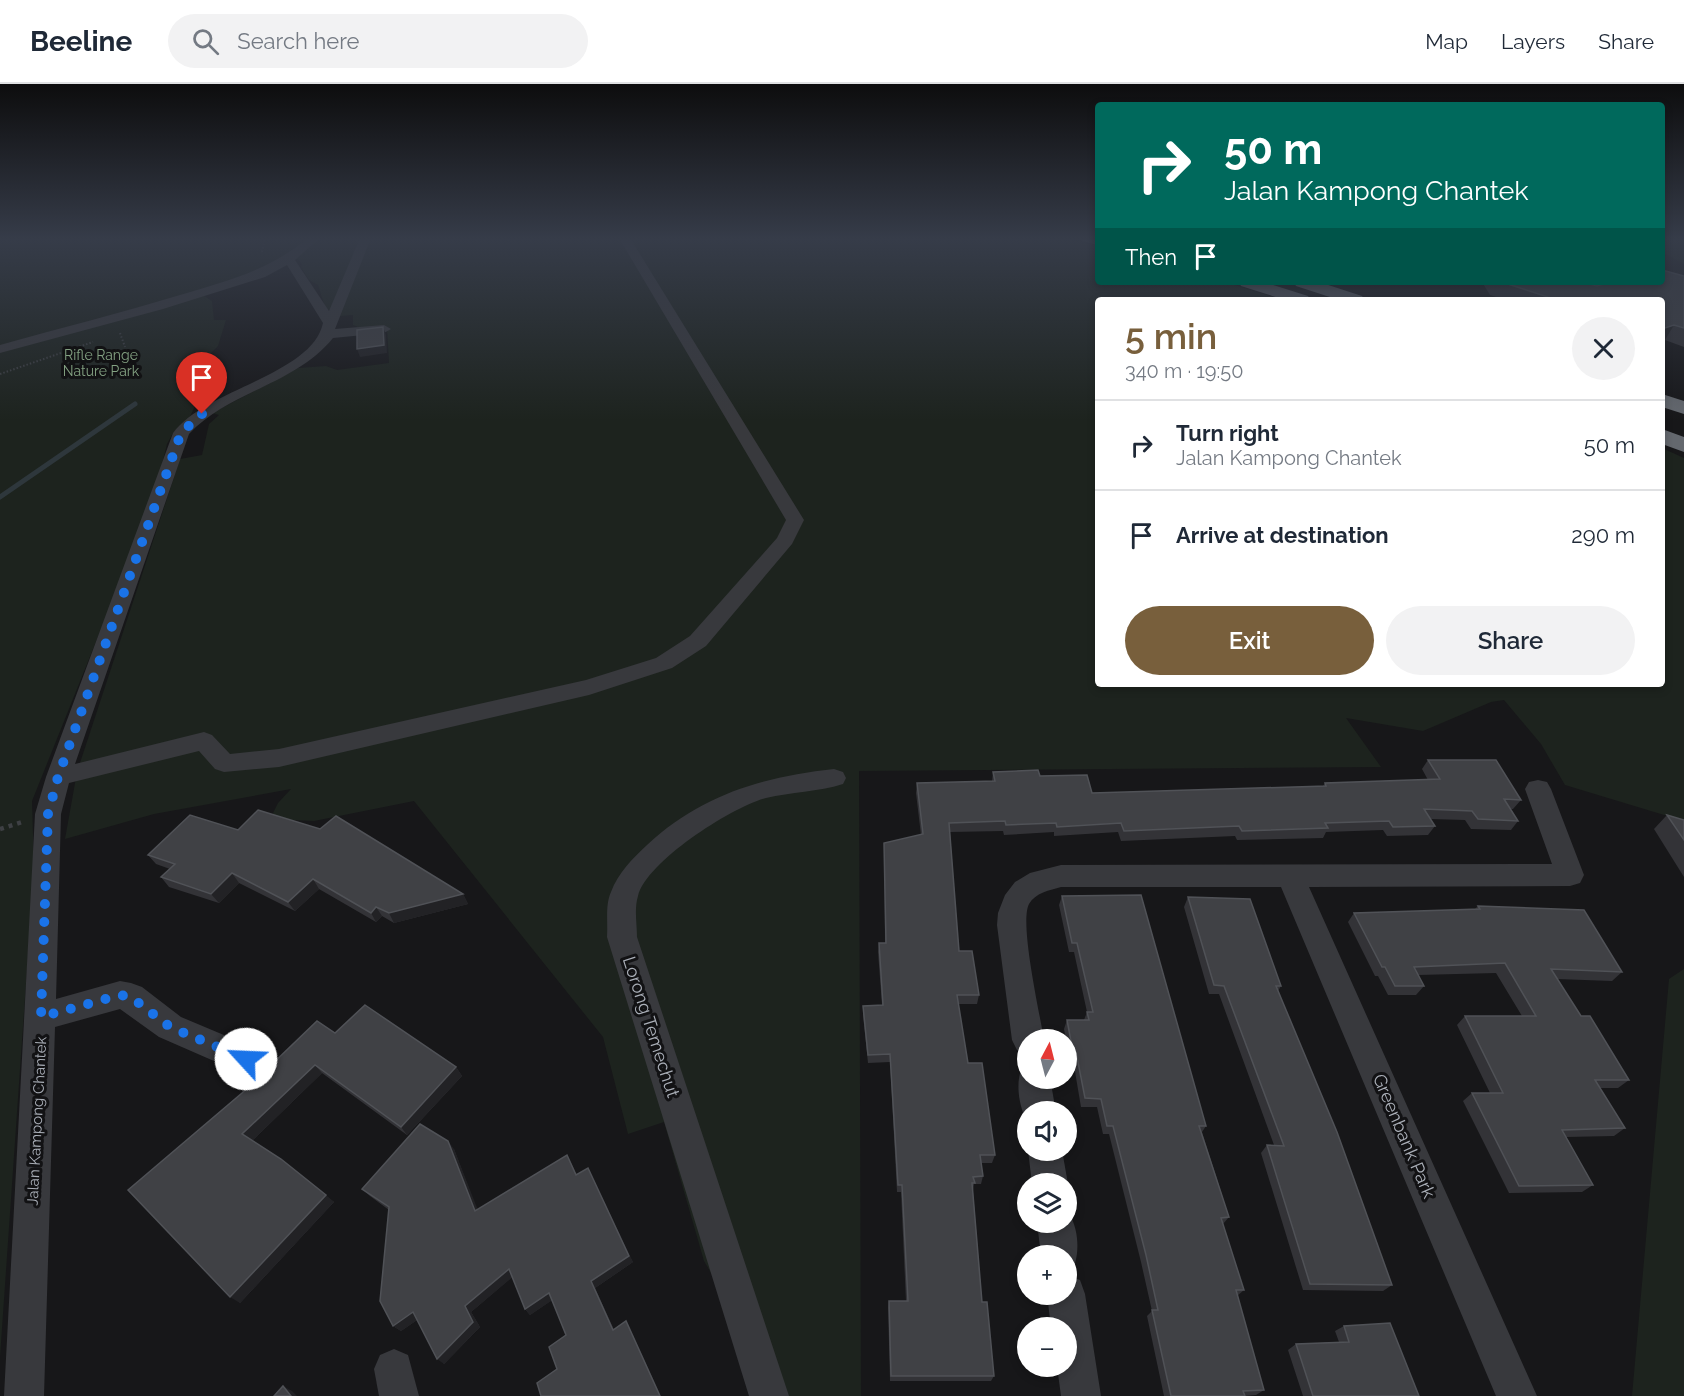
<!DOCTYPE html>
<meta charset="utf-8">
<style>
body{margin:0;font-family:Raleway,sans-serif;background:#f2f2f3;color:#1f2937;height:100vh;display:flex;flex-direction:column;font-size:22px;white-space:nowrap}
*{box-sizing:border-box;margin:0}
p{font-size:20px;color:#747a83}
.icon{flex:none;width:33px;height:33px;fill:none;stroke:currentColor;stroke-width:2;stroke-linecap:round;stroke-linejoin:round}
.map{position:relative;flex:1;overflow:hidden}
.sheet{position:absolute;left:1095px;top:213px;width:570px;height:390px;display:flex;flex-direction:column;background:#fff;border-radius:6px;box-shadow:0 3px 9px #0003}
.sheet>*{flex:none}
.banner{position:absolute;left:1095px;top:18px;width:570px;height:183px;border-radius:6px;box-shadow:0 3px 9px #0003;background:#00695c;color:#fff;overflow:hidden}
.needle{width:39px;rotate:7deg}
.buttons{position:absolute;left:1017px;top:945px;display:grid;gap:12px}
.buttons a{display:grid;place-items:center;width:60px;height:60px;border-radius:50%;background:#fff;box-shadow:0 3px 9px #0003;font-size:30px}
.pin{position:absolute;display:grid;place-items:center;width:51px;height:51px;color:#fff;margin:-62px -26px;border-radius:50% 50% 50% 0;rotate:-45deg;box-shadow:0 0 6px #0007}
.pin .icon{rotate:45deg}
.me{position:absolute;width:66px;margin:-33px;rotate:295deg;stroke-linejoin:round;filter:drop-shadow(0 0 4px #0008)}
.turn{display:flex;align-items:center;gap:21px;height:126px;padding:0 30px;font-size:27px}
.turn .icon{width:78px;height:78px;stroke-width:2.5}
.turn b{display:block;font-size:42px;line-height:51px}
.then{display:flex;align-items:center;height:57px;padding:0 30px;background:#0003;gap:12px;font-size:22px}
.round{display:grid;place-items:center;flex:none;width:63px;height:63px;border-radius:32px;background:#f2f2f3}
.headline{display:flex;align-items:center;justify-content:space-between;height:102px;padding:0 30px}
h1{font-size:36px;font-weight:600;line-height:45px;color:#785f3c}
.primary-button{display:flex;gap:12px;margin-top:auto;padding:12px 30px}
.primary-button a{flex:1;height:69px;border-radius:36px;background:#785f3c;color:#fff;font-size:24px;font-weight:600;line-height:69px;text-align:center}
.primary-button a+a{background:#f2f2f3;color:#1f2937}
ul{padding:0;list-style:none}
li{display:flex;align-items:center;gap:18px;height:90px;padding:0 30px;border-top:2px solid #e0e1e3}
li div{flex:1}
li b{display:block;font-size:22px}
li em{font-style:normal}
header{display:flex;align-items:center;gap:36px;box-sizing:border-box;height:84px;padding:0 30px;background:#fff;border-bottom:2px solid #e0e1e3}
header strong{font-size:28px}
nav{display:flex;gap:33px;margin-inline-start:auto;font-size:21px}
.search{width:420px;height:54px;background:#f2f2f3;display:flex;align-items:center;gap:15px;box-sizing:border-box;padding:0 21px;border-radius:33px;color:#747a83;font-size:22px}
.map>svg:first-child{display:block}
.green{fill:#1d231e}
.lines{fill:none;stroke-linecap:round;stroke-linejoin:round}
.stream{stroke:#2e373c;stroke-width:5}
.path-far1{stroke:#3e4044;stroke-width:2;stroke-dasharray:1.5 2;stroke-linecap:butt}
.path{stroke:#3e4044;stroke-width:4.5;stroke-dasharray:4 5;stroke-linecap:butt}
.minor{fill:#38393d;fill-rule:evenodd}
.highway{fill:#64686e;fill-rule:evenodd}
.wall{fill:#333337}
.shaded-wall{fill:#222225}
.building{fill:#404145;stroke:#505257;stroke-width:1.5}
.route{stroke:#1a73e8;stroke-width:10;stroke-dasharray:0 18}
.labels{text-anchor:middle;stroke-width:6;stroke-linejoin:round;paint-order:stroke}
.far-park-label{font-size:14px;fill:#83a182;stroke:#121214}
.street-label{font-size:15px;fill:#aaafb8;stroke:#121214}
.near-street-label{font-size:18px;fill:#aaafb8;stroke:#121214}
</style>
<header>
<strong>Beeline</strong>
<div class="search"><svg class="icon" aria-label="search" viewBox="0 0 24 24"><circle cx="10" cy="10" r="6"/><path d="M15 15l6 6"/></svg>Search here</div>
<nav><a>Map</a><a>Layers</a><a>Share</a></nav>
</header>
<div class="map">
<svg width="1684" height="1312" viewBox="0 0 1684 1312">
<rect width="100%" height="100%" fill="#171719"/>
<!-- green -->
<g class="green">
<polygon points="0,154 1064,154 1098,162 1098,198 1225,198 1282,216 1098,216 1098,600 1662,600 1662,364 1684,374 1684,737 1565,701 1541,660 1504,616 1491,618 1423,647 1346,634 1381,683 859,687 861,1312 784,1312 704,1177 664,1038 628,1050 603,953 414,717 314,737 270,735 278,719 291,705 154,730 65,755 77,688 180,375 202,371 209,340 219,331 212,329 298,284 326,282 337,286 389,279 387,243 361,244 353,241 353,231 340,232 342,225 326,226 318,201 309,196 301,183 302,180 298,175 280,175 255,188 197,207 212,217 214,236 226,236 218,262 209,271 203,304 189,335 173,349 167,360 154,413 32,717 34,784 0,1273"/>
<polygon points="1662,154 1684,154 1684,180 1662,168"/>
<polygon points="1684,885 1684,1312 1632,1312 1669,895"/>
</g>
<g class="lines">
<!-- stream -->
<polyline class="stream" points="0,413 135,320"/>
<!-- path-far1 -->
<g class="path-far1">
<polyline points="262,168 265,154"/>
<polyline points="120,249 125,263"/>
<polyline points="0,290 93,258"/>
</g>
<!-- path -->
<polyline class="path" points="0,745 22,738"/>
<!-- minor -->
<g class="minor">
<path d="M308,154h12l-25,22 34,51 31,-73h11l-36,91 49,-4 7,4 -7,4 -51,5c-38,47 -104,53 -144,96l-114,330 129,-32 8,3 18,19 49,-5 307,-69 70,-22 34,-22 87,-98 9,-18 -167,-282h11l174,282 -12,24 -86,102 -34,22 -83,27 -310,72 -55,5 -9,-3 -16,-18 -130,32 -8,31 -5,185 64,-18 11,2 11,4 39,30 76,32 5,11 -5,11 -11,4 -87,-38 -39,-28 -65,18 -11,369h-40l31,-582 11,-37 127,-344c32,-44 139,-58 150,-110l-36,-58 -22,12 -102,32 -163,44v-8c60,-17 121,-32 180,-50 49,-15 88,-24 128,-57z"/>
<path d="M834,685l9,3 3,6 -3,6c-25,8 -52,8 -77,14 -34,9 -119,63 -128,98 -4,13 -1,28 -1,41l152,459h-40l-142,-459c1,-15 -2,-32 4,-45 7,-19 22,-34 36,-47 54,-50 115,-68 187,-76z"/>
<path d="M1538,696l9,2 4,7 33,86 -4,8 -10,3 -261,1 228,509h-41l-215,-509h-220c-11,3 -26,6 -32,17 -10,19 11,110 15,136h-16v15l-11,-5 -5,-10 -15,-115 1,-12 7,-18 10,-13 15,-9 31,-8 491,-1 -27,-75 4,-7z"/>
<path d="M1028,981v13h22l6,34h-28v12c-9,-17 -13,-40 -6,-57z"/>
<polygon points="1028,1066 1062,1066 1068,1100 1066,1103 1066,1100 1032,1100"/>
<path d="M1066,1125c12,15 15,42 7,60l-7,3v-16h-25l-4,-34h29z"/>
<polygon points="1066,1191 1080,1196 1085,1210 1101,1312 1061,1312 1057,1282 1066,1282 1066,1244 1051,1244 1047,1210 1066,1210"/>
<polygon points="394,1265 408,1271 419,1312 379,1312 374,1285 380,1271"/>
</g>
<!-- highway -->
<g class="highway">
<polygon points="1080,154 1098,154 1098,161 1082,157"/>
<polygon points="1239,198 1264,198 1308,212 1311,216 1285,216 1241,202"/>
<polygon points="1294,198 1319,198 1362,212 1365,216 1339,216 1296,202"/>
<polygon points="1662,310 1684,317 1684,330 1662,323"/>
<polygon points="1662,345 1684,353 1684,368 1662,360"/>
</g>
</g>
<!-- wall -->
<g class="wall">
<polygon points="1684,192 1684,263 1665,256 1662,257 1662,216 1506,216 1490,211 1482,198 1583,198 1597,202"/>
<polygon points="1428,676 1521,716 1513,725 1511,725 1518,737 1511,746 1471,745 1465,736 1430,735 1435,742 1428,751 1387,752 1383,746 1326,748 1323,754 1237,756 1235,752 1121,757 1118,748 1054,752 1054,748 1004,751 1003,747 950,748 959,867 979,911 977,920 958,920 968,979 995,1071 992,1079 981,1079 983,1092 981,1100 974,1100 973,1107 982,1218 994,1292 991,1297 890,1297 888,1223 889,1217 906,1217 901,1108 897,1108 890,978 868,979 863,931 863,922 882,921 878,868 879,859 885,859 884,759 921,751 916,709 917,699 992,697 993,688 1040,692 1092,709 1323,702 1325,699 1428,696 1422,685"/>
<polygon points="1667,731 1684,736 1684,793 1654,745"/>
<polygon points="238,746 463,810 468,820 394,839 382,832 376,838 319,805 295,827 239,799 219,819 169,803 161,793 170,785 156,780 148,771"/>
<polygon points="1062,812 1206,1042 1202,1048 1229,1133 1223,1140 1244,1206 1237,1212 1264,1306 1256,1311 1245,1312 1164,1312 1147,1232 1152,1227 1141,1178 1109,1050 1103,1050 1097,1023 1081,1023 1073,976 1069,976 1066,956 1064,945 1067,936 1084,936 1087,928 1074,868 1069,868 1059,821"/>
<polygon points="1188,813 1281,902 1278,907 1392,1201 1383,1207 1303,1206 1261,1069 1267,1061 1274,1061 1219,910 1209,910 1184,823"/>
<polygon points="1478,822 1622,888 1612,897 1557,895 1581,932 1629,996 1618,1004 1600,1004 1625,1044 1614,1052 1566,1053 1593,1101 1582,1108 1509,1109 1463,1017 1472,1009 1490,1009 1457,941 1465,932 1522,932 1496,889 1418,891 1424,902 1416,911 1388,911 1378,892 1375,892 1348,838 1354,829 1474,826"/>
<polygon points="335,949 456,983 462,992 407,1051 322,989 252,1057 334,1118 240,1219 128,1106"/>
<polygon points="454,1065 477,1126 567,1071 577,1091 633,1178 595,1204 614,1246 626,1237 629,1243 557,1285 566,1251 552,1216 530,1231 525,1225 512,1193 471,1228 480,1243 444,1280 417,1236 401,1247 393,1242 389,1126 370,1112 362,1105"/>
<polygon points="1344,1242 1419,1312 1303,1312 1288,1266 1296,1260 1339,1258 1335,1247"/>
</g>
<!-- shaded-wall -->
<g class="shaded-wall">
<polygon points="1674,241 1665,256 1662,257 1662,250 1665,244"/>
<polygon points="383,243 386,251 387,269 360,273 357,265"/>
<polygon points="232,789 239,799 219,819 211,810"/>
<polygon points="313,795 319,805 295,827 288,818"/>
<polygon points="463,810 468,820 394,839 389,829"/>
<polygon points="376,823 382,832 376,838 371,829"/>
<polygon points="315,981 322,989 251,1058 242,1050"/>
<polygon points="456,983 462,992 407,1051 401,1043"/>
<polygon points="448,1057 454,1065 481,1134 475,1127"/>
<polygon points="588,1084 633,1178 595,1204 617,1252 613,1246 591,1197"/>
<polygon points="326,1111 334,1118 240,1219 230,1213"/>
<polygon points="509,1185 515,1191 471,1228 480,1243 444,1280 437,1275 465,1222"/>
<polygon points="549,1209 554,1215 530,1231 525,1225"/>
<polygon points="413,1228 420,1234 401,1247 393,1242"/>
<polygon points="626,1237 629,1243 661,1312 660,1312"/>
<polygon points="283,1302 292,1307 297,1312 291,1312"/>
</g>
<!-- building -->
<g class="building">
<polygon points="1662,186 1684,192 1684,244 1674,241 1665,244 1662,243 1662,216 1557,216 1502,198 1583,198 1597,202 1610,198 1662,198"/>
<polygon points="383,243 384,261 357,265 357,246"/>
<polygon points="1428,676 1496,676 1521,716 1504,715 1518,737 1478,735 1472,727 1424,725 1435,742 1393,743 1389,737 1325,739 1328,744 1242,747 1239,742 1124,747 1121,739 1057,743 1056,739 1006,741 1005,737 949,739 959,867 972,867 979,911 957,911 968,979 982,979 995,1071 980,1071 983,1092 973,1093 975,1099 972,1099 982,1218 987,1218 994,1292 891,1292 889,1217 908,1217 902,1101 898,1101 890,970 868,971 863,922 883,921 879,859 886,859 884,759 923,750 917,699 995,697 993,688 1038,686 1040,692 1087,691 1092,709 1326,702 1325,699 1440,695"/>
<polygon points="258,726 320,745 336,732 463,810 389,829 376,823 371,829 313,795 288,818 232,789 211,810 161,793 175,780 148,771 190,731 238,746"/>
<polygon points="1667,731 1684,736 1684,756"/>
<polygon points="1141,811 1206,1042 1199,1042 1229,1133 1221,1134 1244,1206 1236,1206 1264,1306 1243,1307 1245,1312 1171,1312 1152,1226 1158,1226 1146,1171 1113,1042 1107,1042 1101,1015 1085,1014 1076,968 1073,968 1067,936 1089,936 1087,928 1093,928 1077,859 1072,859 1062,812"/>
<polygon points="1188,813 1250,815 1281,902 1276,902 1337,1048 1392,1201 1310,1200 1267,1061 1284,1062 1224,902 1214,901"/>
<polygon points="1478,822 1584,826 1622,888 1551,885 1581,932 1590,932 1629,996 1595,996 1625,1044 1562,1046 1593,1101 1519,1102 1472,1009 1503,1009 1465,932 1536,932 1505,879 1414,883 1424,902 1395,902 1385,883 1382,883 1354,829 1480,825"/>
<polygon points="365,921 456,983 401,1043 315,981 242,1050 281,1075 326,1111 230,1213 128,1106 242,1009 317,937 335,949"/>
<polygon points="420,1040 448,1057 475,1127 567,1071 576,1091 588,1084 629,1172 591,1197 613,1246 626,1237 660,1312 541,1312 537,1299 557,1285 549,1263 566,1251 549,1209 525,1225 509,1185 465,1222 473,1238 437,1275 413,1228 393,1242 380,1217 389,1123 362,1105"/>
<polygon points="1390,1239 1419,1312 1313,1312 1296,1260 1349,1258 1344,1242"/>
<polygon points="283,1302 291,1312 274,1312"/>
</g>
<!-- sky -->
<linearGradient id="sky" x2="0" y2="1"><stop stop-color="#0d0d0e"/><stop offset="0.46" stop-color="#363c49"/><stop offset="1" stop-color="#363c49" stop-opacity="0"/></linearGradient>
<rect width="1684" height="337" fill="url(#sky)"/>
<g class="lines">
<!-- route -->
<polyline class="route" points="202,330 181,349 58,693 48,730 41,933 120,911 131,913 170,943 246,975"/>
</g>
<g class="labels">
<!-- far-park labels -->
<g class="far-park-label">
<text x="101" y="276">Rifle Range<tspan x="101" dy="16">Nature Park</tspan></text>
</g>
<!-- street labels -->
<g class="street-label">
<text transform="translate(37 1037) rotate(-87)" y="5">Jalan Kampong Chantek</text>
</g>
<!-- near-street labels -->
<g class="near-street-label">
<text transform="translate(651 943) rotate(72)" y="6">Lorong Temechut</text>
<text transform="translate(1404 1052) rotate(67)" y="6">Greenbank Park</text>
</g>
</g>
</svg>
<div class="buttons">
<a><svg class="needle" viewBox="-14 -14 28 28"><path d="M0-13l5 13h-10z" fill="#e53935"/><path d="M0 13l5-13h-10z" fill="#747a83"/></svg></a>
<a><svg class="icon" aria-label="sound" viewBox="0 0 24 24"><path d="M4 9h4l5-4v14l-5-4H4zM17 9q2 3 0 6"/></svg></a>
<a><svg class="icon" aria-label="layers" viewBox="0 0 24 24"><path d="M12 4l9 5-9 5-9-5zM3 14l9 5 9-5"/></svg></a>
<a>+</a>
<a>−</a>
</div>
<div class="pin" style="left:202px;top:330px;background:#d93025"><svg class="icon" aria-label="arrive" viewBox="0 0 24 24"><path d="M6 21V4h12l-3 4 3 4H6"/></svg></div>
<svg class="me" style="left:246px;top:975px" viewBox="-20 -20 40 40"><circle r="19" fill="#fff"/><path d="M0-13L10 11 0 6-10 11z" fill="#1a73e8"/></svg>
<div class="banner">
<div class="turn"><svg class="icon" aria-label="right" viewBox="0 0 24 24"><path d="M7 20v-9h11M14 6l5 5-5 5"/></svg><div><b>50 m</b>Jalan Kampong Chantek</div></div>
<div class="then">Then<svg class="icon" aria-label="arrive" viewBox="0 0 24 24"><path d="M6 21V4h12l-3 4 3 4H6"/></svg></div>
</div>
<section class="sheet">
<div class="headline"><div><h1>5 min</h1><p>340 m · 19:50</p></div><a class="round"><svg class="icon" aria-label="close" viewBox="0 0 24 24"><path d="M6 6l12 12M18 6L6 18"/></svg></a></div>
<ul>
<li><svg class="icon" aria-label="right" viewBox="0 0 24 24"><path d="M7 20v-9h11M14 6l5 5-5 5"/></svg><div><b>Turn right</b><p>Jalan Kampong Chantek</p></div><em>50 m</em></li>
<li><svg class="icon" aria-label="arrive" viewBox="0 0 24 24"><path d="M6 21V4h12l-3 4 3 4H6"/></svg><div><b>Arrive at destination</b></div><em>290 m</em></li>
</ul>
<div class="primary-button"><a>Exit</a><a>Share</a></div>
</section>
</div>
